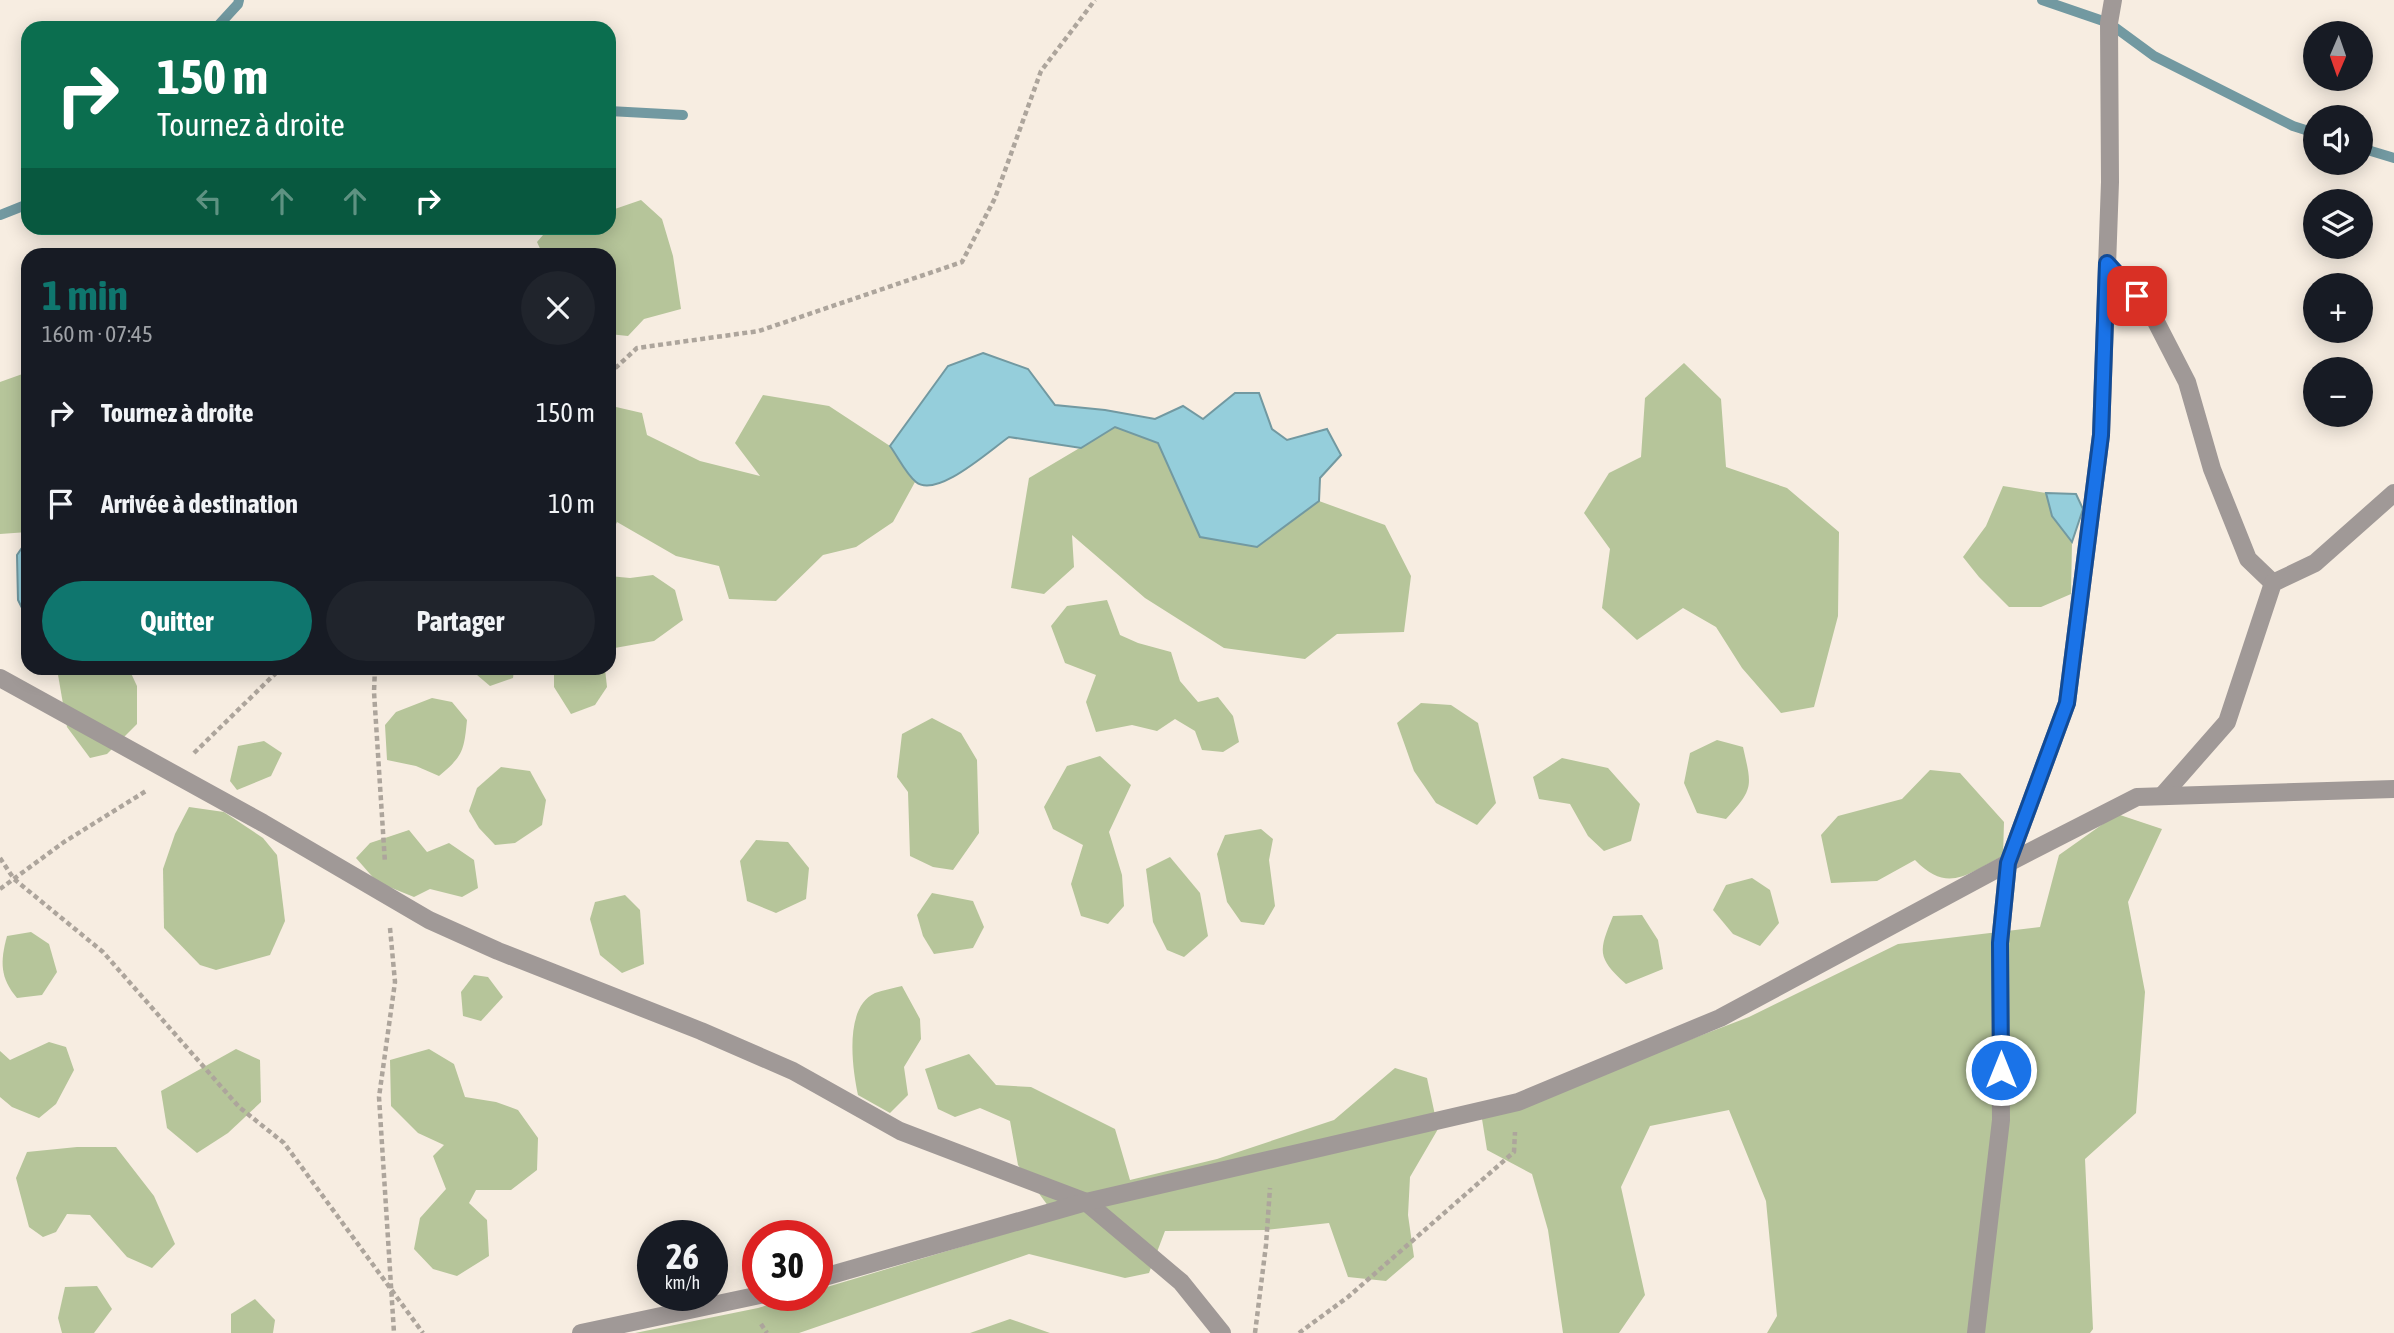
<!DOCTYPE html>
<html lang="fr">
<meta charset="utf-8">
<style>
body{margin:0;font-family:"Asap Condensed",sans-serif;background:#20242c;color:#f1f3f6;height:100vh;display:flex;flex-direction:column;font-size:26px;white-space:nowrap}
*{box-sizing:border-box;margin:0}
p{font-size:23px;color:#9ea1a6}
.icon{flex:none;width:38px;height:38px;fill:none;stroke:currentColor;stroke-width:2;stroke-linecap:round;stroke-linejoin:round}
.map{position:relative;flex:1;overflow:hidden}
.details{position:absolute;left:21px;top:248px;width:595px;height:427px;display:flex;flex-direction:column;background:#171b24;border-radius:21px;box-shadow:0 4px 18px #0003}
.details>*{flex:none}
.hud{position:absolute;left:21px;top:21px;width:595px;height:214px;border-radius:21px;box-shadow:0 4px 18px #0003;background:#0b6e4f;color:#fff;overflow:hidden}
.needle{width:46px;rotate:182deg}
.fabs{position:absolute;left:2303px;top:21px;display:grid;gap:14px}
.fabs a{display:grid;place-items:center;width:70px;height:70px;border-radius:50%;background:#171b24;box-shadow:0 4px 18px #0003;font-size:35px}
.speed{position:absolute;left:637px;top:1220px;display:flex;gap:14px;font-size:35px;font-weight:700;text-align:center}
.speed>*{display:grid;place-content:center;width:91px;height:91px;border-radius:50%;background:#171b24;box-shadow:0 4px 18px #0003;line-height:1}
.speed small{font-size:18px;font-weight:400}
.speed .limit{border:10px solid #d22;background:#fff;color:#111}
.pin{position:absolute;display:grid;place-items:center;width:60px;height:60px;color:#fff;margin:-30px;border-radius:14px;box-shadow:0 4px 10px #0006}
.me{position:absolute;width:77px;margin:-38px;rotate:0deg;stroke-linejoin:round;filter:drop-shadow(0 0 5px #0008)}
.turn{display:flex;align-items:center;gap:24px;height:147px;padding:0 21px;font-size:32px}
.turn .icon{width:91px;height:91px;stroke-width:2.5}
.turn b{display:block;font-size:49px;line-height:60px}
.lanes{display:flex;align-items:center;height:66px;padding:0 21px;background:#0003;justify-content:center;gap:35px;direction:ltr}
.lanes .off{opacity:.35}
.round{display:grid;place-items:center;flex:none;width:74px;height:74px;border-radius:37px;background:#20242c}
.overview{display:flex;align-items:center;justify-content:space-between;height:119px;padding:0 21px}
h1{font-size:42px;font-weight:700;line-height:52px;color:#0f766e}
.primary-button{display:flex;gap:14px;margin-top:auto;padding:14px 21px}
.primary-button a{flex:1;height:80px;border-radius:42px;background:#0f766e;color:#fff;font-size:28px;font-weight:700;line-height:80px;text-align:center}
.primary-button a+a{background:#20242c;color:#f1f3f6}
ul{padding:0;list-style:none}
li{display:flex;align-items:center;gap:21px;height:91px;padding:0 21px}
li div{flex:1}
li b{display:block;font-size:26px}
li em{font-style:normal}
.map>svg:first-child{display:block}
.forest{fill:#b6c59a}
.water{fill:#95cedb;stroke:#7299a1;stroke-width:2}
.lines{fill:none;stroke-linecap:round;stroke-linejoin:round}
.stream{stroke:#7299a1;stroke-width:10}
.path{stroke:#ada59c;stroke-width:4.5;stroke-dasharray:5 3.5;stroke-linecap:butt}
.minor{stroke:#a09997;stroke-width:18}
.route-casing{stroke:#114b97;stroke-width:18}
.route{stroke:#1a73e8;stroke-width:12}
</style>
<div class="map">
<svg width="2394" height="1333" viewBox="0 0 2394 1333">
<rect width="100%" height="100%" fill="#f7ede1"/>
<!-- forest -->
<g class="forest">
<polygon points="641,200 662,219 673,256 681,309 644,319 628,336 609,334 609,256 543,255 537,242 549,228 609,228 609,211"/>
<polygon points="1684,363 1721,399 1726,467 1787,488 1839,532 1838,616 1814,707 1781,713 1742,668 1716,627 1683,608 1637,640 1602,608 1610,549 1584,513 1609,473 1641,457 1645,398"/>
<polygon points="28,372 28,532 0,534 0,382"/>
<polygon points="763,395 829,406 890,446 915,482 893,522 856,547 823,555 776,601 729,599 719,566 676,556 617,522 609,539 609,410 616,407 642,413 647,435 700,461 760,476 735,443"/>
<polygon points="1115,427 1158,443 1200,537 1257,547 1319,501 1385,525 1411,576 1404,632 1337,634 1305,659 1224,648 1145,598 1072,535 1074,567 1044,594 1011,588 1029,478"/>
<polygon points="2003,486 2046,493 2052,516 2072,542 2071,594 2041,607 2009,607 1979,577 1963,557 1986,526"/>
<polygon points="653,575 675,590 683,620 654,641 609,649 609,576 630,578"/>
<polygon points="1107,600 1120,635 1138,643 1171,652 1180,681 1198,702 1218,697 1233,716 1239,742 1223,752 1202,750 1195,731 1175,719 1157,731 1132,725 1096,732 1086,702 1096,675 1065,663 1051,626 1067,606"/>
<polygon points="57,669 129,669 137,686 137,724 107,754 90,758 67,727"/>
<polygon points="470,669 514,669 513,678 490,686"/>
<polygon points="554,669 605,669 607,687 595,705 571,714 554,687"/>
<path d="M432,698l20,4 15,18c-3,31 -4,36 -28,56l-23,-10 -29,-6 -2,-35 11,-13z"/>
<polygon points="1421,703 1451,705 1478,723 1496,803 1477,825 1436,803 1414,771 1397,723"/>
<polygon points="932,718 961,733 977,760 979,833 953,870 933,867 910,856 908,792 897,777 902,734"/>
<path d="M1717,740l26,7c9,40 11,41 -17,72l-29,-6 -13,-30 6,-30z"/>
<polygon points="264,741 282,753 271,776 237,790 230,781 238,746"/>
<polygon points="1100,756 1131,785 1109,832 1122,875 1124,906 1108,924 1081,916 1071,884 1083,845 1053,829 1044,807 1067,766"/>
<polygon points="1562,758 1608,768 1640,804 1631,841 1604,851 1588,836 1570,804 1539,799 1533,777"/>
<polygon points="501,767 530,771 546,800 542,825 515,843 495,845 479,828 469,811 477,788"/>
<path d="M1930,770l30,3 44,49 -1,34c-36,18 -55,38 -88,4l-38,21 -46,2 -10,-48 17,-19 64,-17z"/>
<polygon points="189,807 224,812 263,838 277,855 285,921 270,955 216,970 200,965 164,928 163,869 175,834"/>
<polygon points="2117,814 2162,829 2128,902 2145,992 2136,1113 2085,1159 2093,1329 2090,1333 1767,1333 1777,1316 1766,1201 1729,1110 1650,1126 1621,1187 1645,1295 1619,1333 1563,1333 1548,1230 1532,1174 1487,1150 1482,1119 1749,1017 1898,944 2040,927 2059,855"/>
<polygon points="1261,829 1273,839 1269,860 1275,906 1264,925 1241,922 1227,902 1217,854 1225,835"/>
<polygon points="409,830 427,852 449,843 474,860 478,888 462,897 430,889 414,897 377,882 356,858 370,843"/>
<polygon points="756,840 788,842 809,868 806,899 776,913 747,901 740,861"/>
<polygon points="1170,857 1200,893 1208,936 1184,957 1167,950 1153,922 1146,869"/>
<polygon points="1752,878 1770,890 1779,923 1760,946 1733,934 1713,910 1726,885"/>
<polygon points="932,893 973,901 984,927 973,948 934,954 923,936 917,915"/>
<polygon points="625,895 640,910 644,964 622,973 600,955 590,919 595,902"/>
<path d="M1642,915l16,25 5,29 -37,15c-30,-27 -27,-33 -13,-68z"/>
<path d="M31,932l18,12 8,28 -15,23 -25,3c-17,-20 -17,-36 -10,-62z"/>
<polygon points="474,975 488,977 503,997 481,1021 463,1016 461,992"/>
<path d="M902,986l18,33 1,20 -17,28 4,28 -18,18 -32,-18c-6,-28 -14,-88 17,-102 8,-3 19,-5 27,-7z"/>
<polygon points="49,1042 66,1047 74,1070 56,1104 39,1118 12,1107 0,1097 0,1051 10,1060"/>
<polygon points="236,1049 260,1060 261,1102 228,1133 197,1153 167,1128 161,1091"/>
<polygon points="429,1049 454,1064 465,1097 496,1102 518,1110 538,1138 537,1170 511,1190 476,1190 469,1203 487,1220 489,1256 457,1276 433,1269 414,1249 420,1218 446,1189 433,1156 444,1145 418,1133 391,1106 390,1060"/>
<polygon points="969,1054 996,1085 1031,1087 1115,1129 1130,1180 1217,1159 1334,1120 1395,1068 1427,1078 1438,1129 1410,1177 1408,1215 1414,1257 1386,1281 1348,1277 1329,1223 1266,1230 1165,1231 1149,1273 1125,1278 1029,1254 799,1333 635,1333 758,1308 801,1295 817,1295 817,1290 1057,1218 1018,1165 1010,1121 980,1108 955,1117 938,1109 925,1069"/>
<polygon points="77,1147 116,1147 154,1196 175,1244 152,1268 127,1257 90,1215 67,1214 56,1232 43,1237 29,1227 16,1178 27,1152"/>
<polygon points="97,1286 112,1309 94,1333 62,1333 58,1318 65,1287"/>
<polygon points="255,1299 275,1320 273,1333 231,1333 231,1314"/>
<polygon points="1010,1319 1050,1333 970,1333"/>
</g>
<!-- water -->
<g class="water">
<path d="M983,353l45,16 27,36 50,5 50,9 28,-13 20,13 32,-26h24l13,36 15,11 40,-11 14,26 -21,23 -1,23 -62,46 -57,-10 -42,-94 -43,-16 -34,21 -72,-11c-19,13 -72,62 -93,45 -10,-8 -18,-25 -26,-36l58,-80z"/>
<polygon points="2046,493 2076,494 2083,509 2072,542 2052,516"/>
<polygon points="28,539 28,620 18,600 17,555"/>
</g>
<g class="lines">
<!-- stream -->
<g class="stream">
<polyline points="2042,0 2109,23 2154,56 2293,126 2315,133"/>
<polyline points="216,28 238,4 239,0"/>
<polyline points="609,111 683,115"/>
<polyline points="2361,148 2394,158"/>
<polyline points="0,215 28,204"/>
</g>
<!-- path -->
<g class="path">
<polyline points="609,374 637,348 759,331 962,262 995,198 1041,71 1095,0"/>
<polyline points="375,668 374,692 385,863"/>
<polyline points="194,753 281,668"/>
<polyline points="0,858 14,879 103,952 239,1107 284,1143 423,1333"/>
<polyline points="0,889 64,842 146,791"/>
<polyline points="390,928 395,982 379,1097 394,1333"/>
<polyline points="761,1324 767,1333"/>
<polyline points="1255,1333 1266,1245 1270,1188"/>
<polyline points="1299,1333 1348,1297 1514,1152 1515,1132"/>
</g>
<!-- minor -->
<g class="minor">
<polyline points="2107,263 2151,312 2187,382 2212,469 2248,559 2273,583"/>
<polyline points="0,678 263,823 429,920 498,951 701,1031 793,1071 900,1131 1086,1202 1181,1282 1222,1333"/>
<polyline points="2162,796 2227,722 2273,583 2315,563 2394,493"/>
<polyline points="817,1279 1086,1202 1518,1102 1720,1018 2008,863 2137,797 2394,789"/>
<polyline points="581,1333 760,1295"/>
<polyline points="1976,1333 2001,1120 2000,943 2008,863 2067,703 2101,435 2110,182 2109,23 2113,0"/>
</g>
</g>
<g class="lines">
<defs>
<polyline id="route" points="2001,1070 2000,943 2008,863 2067,703 2101,435 2107,263 2137,296"/>
</defs>
<!-- route casing -->
<use href="#route" class="route-casing"/>
<!-- route -->
<use href="#route" class="route"/>
</g>
</svg>
<div class="fabs">
<a><svg class="needle" viewBox="-14 -14 28 28"><path d="M0-13l5 13h-10z" fill="#e53935"/><path d="M0 13l5-13h-10z" fill="#9ea1a6"/></svg></a>
<a><svg class="icon" aria-label="sound" viewBox="0 0 24 24"><path d="M4 9h4l5-4v14l-5-4H4zM17 9q2 3 0 6"/></svg></a>
<a><svg class="icon" aria-label="layers" viewBox="0 0 24 24"><path d="M12 4l9 5-9 5-9-5zM3 14l9 5 9-5"/></svg></a>
<a>+</a>
<a>−</a>
</div>
<div class="speed"><div>26<small>km/h</small></div><div class="limit">30</div></div>
<div class="pin" style="left:2137px;top:296px;background:#d93025"><svg class="icon" aria-label="arrive" viewBox="0 0 24 24"><path d="M6 21V4h12l-3 4 3 4H6"/></svg></div>
<svg class="me" style="left:2001px;top:1070px" viewBox="-20 -20 40 40"><circle r="17" fill="#1a73e8" stroke="#fff" stroke-width="3"/><path d="M0-11L8 9 0 5-8 9z" fill="#fff"/></svg>
<div class="hud">
<div class="turn"><svg class="icon" aria-label="right" viewBox="0 0 24 24"><path d="M7 20v-9h11M14 6l5 5-5 5"/></svg><div><b>150 m</b>Tournez à droite</div></div>
<div class="lanes"><svg class="icon off" aria-label="left" viewBox="0 0 24 24"><path d="M17 20v-9H6M10 6l-5 5 5 5"/></svg><svg class="icon off" aria-label="ahead" viewBox="0 0 24 24"><path d="M12 20V5M6 11l6-6 6 6"/></svg><svg class="icon off" aria-label="ahead" viewBox="0 0 24 24"><path d="M12 20V5M6 11l6-6 6 6"/></svg><svg class="icon" aria-label="right" viewBox="0 0 24 24"><path d="M7 20v-9h11M14 6l5 5-5 5"/></svg></div>
</div>
<section class="details">
<div class="overview"><div><h1>1 min</h1><p>160 m · 07:45</p></div><a class="round"><svg class="icon" aria-label="close" viewBox="0 0 24 24"><path d="M6 6l12 12M18 6L6 18"/></svg></a></div>
<ul>
<li><svg class="icon" aria-label="right" viewBox="0 0 24 24"><path d="M7 20v-9h11M14 6l5 5-5 5"/></svg><div><b>Tournez à droite</b></div><em>150 m</em></li>
<li><svg class="icon" aria-label="arrive" viewBox="0 0 24 24"><path d="M6 21V4h12l-3 4 3 4H6"/></svg><div><b>Arrivée à destination</b></div><em>10 m</em></li>
</ul>
<div class="primary-button"><a>Quitter</a><a>Partager</a></div>
</section>
</div>
